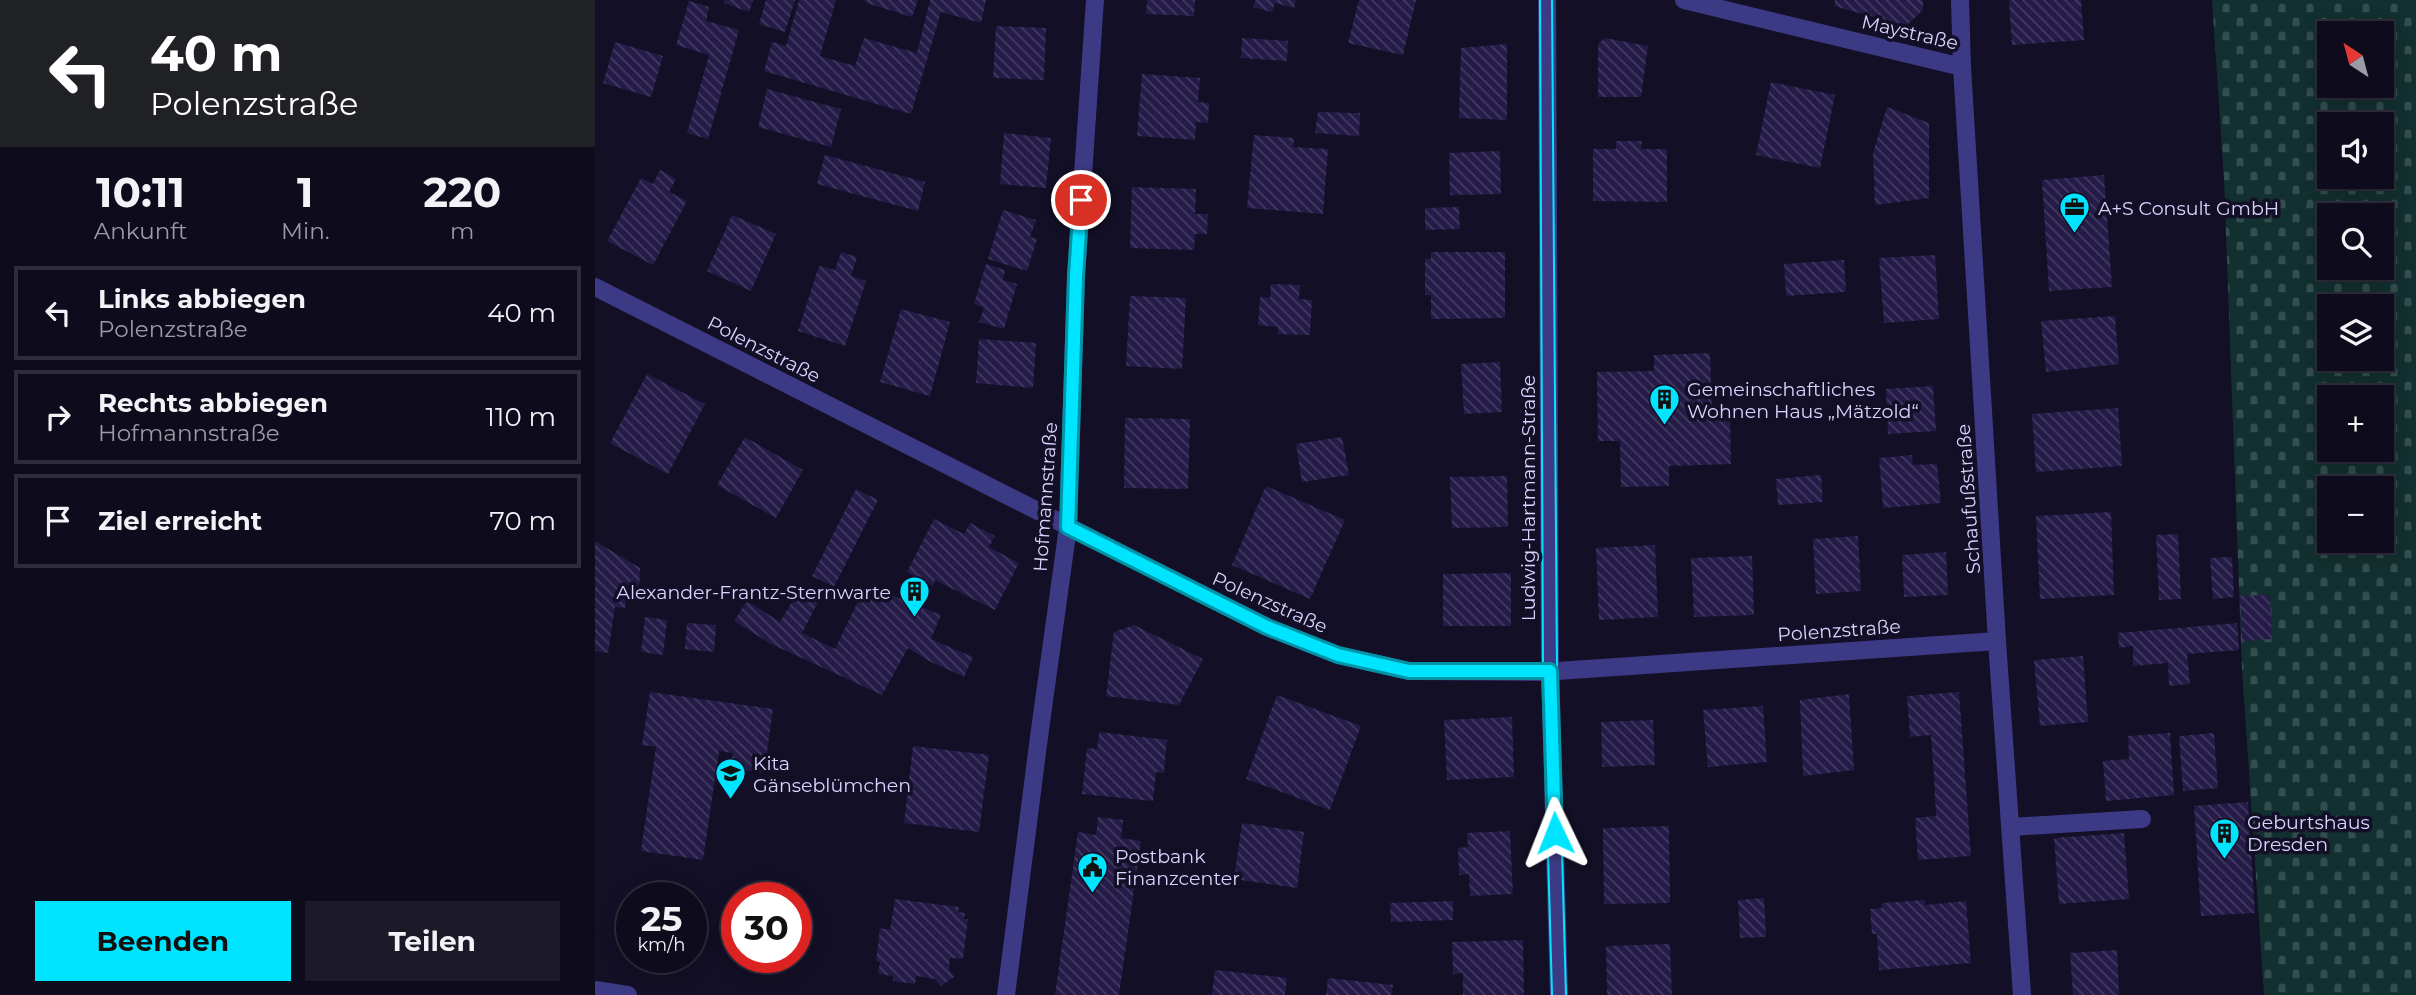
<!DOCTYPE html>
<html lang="de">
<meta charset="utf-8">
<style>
body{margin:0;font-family:Montserrat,sans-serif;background:#1c1929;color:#f1f3f6;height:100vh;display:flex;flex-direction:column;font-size:26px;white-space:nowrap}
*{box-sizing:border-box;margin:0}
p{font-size:23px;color:#9b9ba3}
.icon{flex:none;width:38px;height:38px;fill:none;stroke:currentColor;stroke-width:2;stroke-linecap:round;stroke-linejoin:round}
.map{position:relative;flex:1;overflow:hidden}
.sheet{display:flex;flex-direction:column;background:#0e0b1c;width:595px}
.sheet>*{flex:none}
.hud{background:#202124;color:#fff;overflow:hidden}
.needle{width:46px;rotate:324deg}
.fabs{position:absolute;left:1722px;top:21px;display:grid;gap:14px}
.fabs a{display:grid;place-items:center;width:77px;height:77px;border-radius:0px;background:#0e0b1c;box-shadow:0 4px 18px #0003,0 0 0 2px #2e2b3b;font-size:35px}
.speed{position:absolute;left:21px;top:882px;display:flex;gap:14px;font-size:35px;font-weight:700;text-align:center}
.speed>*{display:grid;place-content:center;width:91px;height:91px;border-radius:50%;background:#0e0b1c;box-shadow:0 4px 18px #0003,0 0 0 2px #2e2b3b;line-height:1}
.speed small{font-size:18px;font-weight:400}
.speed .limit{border:10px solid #d22;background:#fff;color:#111}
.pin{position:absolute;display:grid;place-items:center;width:60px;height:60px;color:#fff;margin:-30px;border:4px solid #fff;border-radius:50%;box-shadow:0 2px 7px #0007}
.me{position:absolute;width:77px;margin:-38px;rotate:358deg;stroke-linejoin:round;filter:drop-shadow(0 0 5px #0008)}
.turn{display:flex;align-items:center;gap:24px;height:147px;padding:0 35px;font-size:32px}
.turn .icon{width:91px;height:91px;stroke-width:2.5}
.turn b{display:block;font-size:49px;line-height:60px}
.eta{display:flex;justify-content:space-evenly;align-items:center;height:119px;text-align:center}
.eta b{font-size:42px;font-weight:700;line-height:49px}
.primary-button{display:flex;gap:14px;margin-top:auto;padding:14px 35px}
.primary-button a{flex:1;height:80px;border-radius:0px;background:#00e5ff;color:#111;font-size:28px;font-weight:700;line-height:80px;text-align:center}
.primary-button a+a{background:#1c1929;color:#f1f3f6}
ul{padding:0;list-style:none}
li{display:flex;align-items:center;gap:21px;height:94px;margin:0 14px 10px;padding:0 21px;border:4px solid #2e2b3b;border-radius:0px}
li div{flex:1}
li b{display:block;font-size:26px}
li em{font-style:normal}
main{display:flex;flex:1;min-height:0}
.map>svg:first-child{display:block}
.cemetery{fill:url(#cemetery-stones);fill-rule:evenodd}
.building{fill:url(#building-back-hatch)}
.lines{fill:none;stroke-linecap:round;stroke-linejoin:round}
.lane{stroke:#3d3a85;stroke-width:18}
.street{stroke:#3d3a85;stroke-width:18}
.tram{stroke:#00e5ff;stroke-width:2}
.route-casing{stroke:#0095a6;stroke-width:18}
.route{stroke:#00e5ff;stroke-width:12}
.labels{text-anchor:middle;stroke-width:7;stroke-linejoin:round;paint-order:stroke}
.street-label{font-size:19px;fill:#d9d4ff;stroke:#130f26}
.poi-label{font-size:19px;fill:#d9d4ff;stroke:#130f26;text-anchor:start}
</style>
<main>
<section class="sheet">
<div class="hud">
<div class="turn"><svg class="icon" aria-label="left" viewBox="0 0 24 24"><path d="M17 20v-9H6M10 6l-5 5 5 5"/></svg><div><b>40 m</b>Polenzstraße</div></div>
</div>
<div class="eta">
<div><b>10:11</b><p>Ankunft</p></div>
<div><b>1</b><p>Min.</p></div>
<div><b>220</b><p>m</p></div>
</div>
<ul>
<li><svg class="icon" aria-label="left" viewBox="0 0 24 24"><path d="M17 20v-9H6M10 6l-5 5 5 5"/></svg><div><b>Links abbiegen</b><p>Polenzstraße</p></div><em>40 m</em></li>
<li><svg class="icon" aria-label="right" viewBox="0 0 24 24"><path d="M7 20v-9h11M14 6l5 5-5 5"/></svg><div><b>Rechts abbiegen</b><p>Hofmannstraße</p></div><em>110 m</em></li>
<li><svg class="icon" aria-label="arrive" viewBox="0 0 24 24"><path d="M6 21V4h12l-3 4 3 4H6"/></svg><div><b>Ziel erreicht</b></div><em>70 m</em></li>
</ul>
<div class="primary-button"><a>Beenden</a><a>Teilen</a></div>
</section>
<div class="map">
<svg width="1821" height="995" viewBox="0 0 1821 995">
<defs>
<pattern id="cemetery-stones" width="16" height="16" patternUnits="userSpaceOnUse" patternTransform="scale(1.75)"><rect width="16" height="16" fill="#12302f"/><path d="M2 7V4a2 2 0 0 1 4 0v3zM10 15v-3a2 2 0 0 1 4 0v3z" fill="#344d4e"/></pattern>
<pattern id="building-back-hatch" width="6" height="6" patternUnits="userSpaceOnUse" patternTransform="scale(1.75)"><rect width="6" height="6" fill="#241b47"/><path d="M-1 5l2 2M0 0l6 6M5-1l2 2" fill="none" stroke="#433b63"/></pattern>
</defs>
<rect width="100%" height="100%" fill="#130f26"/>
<!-- cemetery -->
<path class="cemetery" d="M1617,0h204v995h-152l-22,-326 -18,-490zM1734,33h53v53h-53zM1734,124h53v53h-53zM1734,215h53v53h-53zM1734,306h53v53h-53zM1734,397h53v53h-53zM1734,488h53v53h-53z"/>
<!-- building -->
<g class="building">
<polygon points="130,0 158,0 154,12 129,3"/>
<polygon points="171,0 200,0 190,32 164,24"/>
<polygon points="204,0 241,0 225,56 260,66 269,38 322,53 335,0 391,0 386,23 346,12 316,114 169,71 177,42 191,46"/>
<polygon points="270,0 323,0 317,17 271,3"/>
<polygon points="552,0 600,0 599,16 551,14"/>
<polygon points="660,0 701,0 699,8 680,3 677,12 658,7"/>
<polygon points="764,0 821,0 808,55 753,43"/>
<polygon points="1240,0 1328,0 1328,10 1311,26 1239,6"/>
<polygon points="1414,0 1486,0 1489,40 1417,45"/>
<polygon points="94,1 114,7 111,21 144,30 113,139 92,133 114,55 81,45"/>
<polygon points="401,26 451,28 449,80 398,78"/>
<polygon points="647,38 693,41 692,61 646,58"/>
<polygon points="1010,38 1053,46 1046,97 1003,97 1003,44"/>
<polygon points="20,42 68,56 56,97 8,83"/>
<polygon points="912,44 912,120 864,118 866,48"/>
<polygon points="547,74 605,78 603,102 614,103 613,123 601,122 600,140 542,136"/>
<polygon points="1176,82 1240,95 1225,168 1161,155"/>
<polygon points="172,89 246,109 236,147 163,127"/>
<polygon points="1292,107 1334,123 1334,198 1280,205 1278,153"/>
<polygon points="723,112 765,113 764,136 720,133"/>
<polygon points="409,133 456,138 451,188 405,184"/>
<polygon points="659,135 699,138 698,147 733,149 728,214 652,208"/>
<polygon points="1021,141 1047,141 1046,149 1072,149 1072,202 998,201 998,149 1021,149"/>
<polygon points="905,151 906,194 855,195 854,153"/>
<polygon points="230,155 330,182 323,211 222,184"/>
<polygon points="65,170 81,179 74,192 92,201 58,265 12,241 46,178 58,184"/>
<polygon points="1509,175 1517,287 1454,291 1447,180"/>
<polygon points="537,187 601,189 600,214 613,214 612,234 600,234 599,250 535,248"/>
<polygon points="864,207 865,229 830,230 830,208"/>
<polygon points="408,210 441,220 435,237 442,239 432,271 393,259"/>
<polygon points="137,215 181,234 156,291 112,271"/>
<polygon points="246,252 262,257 256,276 271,281 250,346 203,331 224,266 240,270"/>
<polygon points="836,252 910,252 910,318 836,319 836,295 830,295 830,259 836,259"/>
<polygon points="1340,255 1344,319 1289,323 1284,258"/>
<polygon points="1249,260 1251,292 1191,296 1189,264"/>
<polygon points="391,264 410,270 408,280 422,284 409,329 384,322 389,308 379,304"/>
<polygon points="676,284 705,285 704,299 717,300 715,335 683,334 683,327 663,325 665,297 675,298"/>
<polygon points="535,296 591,298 587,369 531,366"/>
<polygon points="306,309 355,322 335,396 285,382"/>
<polygon points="1520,316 1524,364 1451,372 1446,321"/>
<polygon points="384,339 441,343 438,388 381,383"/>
<polygon points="1115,353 1117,413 1135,413 1136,464 1074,466 1074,486 1026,487 1025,441 1003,441 1002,372 1059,371 1059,355"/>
<polygon points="905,362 907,412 869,414 866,364"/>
<polygon points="52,374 110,404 73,474 15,443"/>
<polygon points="1338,386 1341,431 1293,434 1291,389"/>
<polygon points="1523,408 1527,466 1441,472 1437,414"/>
<polygon points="530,418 595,419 593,489 529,488"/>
<polygon points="150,437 208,470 181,518 122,485"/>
<polygon points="747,437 754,475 707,482 701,444"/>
<polygon points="1317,455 1318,465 1342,464 1346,503 1288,508 1284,458"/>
<polygon points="1226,475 1228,502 1183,505 1181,479"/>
<polygon points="912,476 913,527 857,528 855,477"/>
<polygon points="671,486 750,520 715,599 637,565"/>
<polygon points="261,489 283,500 239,587 217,576"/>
<polygon points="1516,512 1519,595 1445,599 1441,516"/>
<polygon points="339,519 369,534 375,523 400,536 394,547 424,563 400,610 340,580 338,586 312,572"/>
<polygon points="1583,534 1586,599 1564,600 1561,535"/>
<polygon points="1263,536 1266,591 1221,594 1218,539"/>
<polygon points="0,541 45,568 44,597 32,595 30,608 20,607 13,653 0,651"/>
<polygon points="1060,545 1063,617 1004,620 1001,548"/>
<polygon points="1351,552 1353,595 1309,597 1307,555"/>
<polygon points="1157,556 1159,615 1099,617 1096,558"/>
<polygon points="1637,557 1639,597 1618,599 1615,558"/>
<polygon points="916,573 916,626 848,626 848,574"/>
<polygon points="271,585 346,615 336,639 378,657 369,677 334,661 313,648 287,695 174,643 139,621 152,601 185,622 205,588 225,598 207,633 240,649"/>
<polygon points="1675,595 1677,639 1647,641 1645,596"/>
<polygon points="50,617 72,620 68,655 46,652"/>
<polygon points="92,623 121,625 119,652 90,649"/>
<polygon points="1642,623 1644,650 1592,654 1595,684 1574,686 1573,663 1538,666 1538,646 1524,648 1523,633"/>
<polygon points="539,625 608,659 584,705 511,696 519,632"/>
<polygon points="1488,656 1493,722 1445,726 1439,660"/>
<polygon points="55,692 178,709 169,773 136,768 138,753 124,751 108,860 46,851 61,747 47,745"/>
<polygon points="1364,692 1376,856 1323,860 1320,818 1341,816 1339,777 1336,735 1315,737 1312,696"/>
<polygon points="1254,694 1259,770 1208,776 1205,700"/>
<polygon points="682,695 766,726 735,810 651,779"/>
<polygon points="1168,706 1172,762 1113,767 1108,710"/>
<polygon points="917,717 919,777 852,780 849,720"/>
<polygon points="1058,720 1060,765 1007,767 1006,722"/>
<polygon points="504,732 572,740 569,773 561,772 558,801 487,794 492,748 502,749"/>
<polygon points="1575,733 1579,795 1511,801 1508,761 1534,759 1533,736"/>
<polygon points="1619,733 1623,788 1588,791 1584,736"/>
<polygon points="318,746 394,755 384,832 309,823"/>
<polygon points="1653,802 1660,913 1606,916 1599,806"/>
<polygon points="503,817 528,820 526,838 546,841 524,995 460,995 483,832 501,835"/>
<polygon points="647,823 709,832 702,888 639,879"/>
<polygon points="1074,826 1075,903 1009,904 1008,828"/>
<polygon points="915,831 918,894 875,896 874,874 864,875 863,848 873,847 872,833"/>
<polygon points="1529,833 1534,899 1464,904 1459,838"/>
<polygon points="1169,898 1171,937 1145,938 1143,900"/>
<polygon points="300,899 364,907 363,912 370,913 369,919 373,919 368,959 355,958 354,969 359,977 346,986 340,979 321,976 320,984 298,981 298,976 283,974 285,962 281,961 285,928 295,930"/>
<polygon points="1330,900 1330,905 1371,901 1376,963 1284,970 1282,934 1277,934 1275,909 1287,908 1287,903"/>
<polygon points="858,901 858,920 796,922 795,903"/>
<polygon points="928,940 929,995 868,995 868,973 858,974 857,942"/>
<polygon points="1075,944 1077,995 1012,995 1011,946"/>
<polygon points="1522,950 1524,995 1478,995 1475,953"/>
<polygon points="620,970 692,978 690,995 617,995"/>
<polygon points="733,978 798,985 796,995 731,995"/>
</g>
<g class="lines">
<!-- lane -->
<polyline class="lane" points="1416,827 1547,819"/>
<!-- street -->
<g class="street">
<polyline points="952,0 955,671 964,995"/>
<polyline points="1089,0 1367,67"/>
<polyline points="1365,0 1367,67 1402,641 1427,995"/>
<polyline points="0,287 672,627 743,655 814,671 948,672 1402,641"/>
<polyline points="0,990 33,995"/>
<polyline points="411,995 444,737 473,527 481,276 500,0"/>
</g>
<!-- tram -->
<g class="tram">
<polyline points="945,0 948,672 957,995"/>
<polyline points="957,0 962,670 971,995"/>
</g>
</g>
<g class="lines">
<defs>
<polyline id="route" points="486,200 481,276 473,527 672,627 743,655 814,671 955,671 960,833"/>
</defs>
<!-- route casing -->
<use href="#route" class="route-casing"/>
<!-- route -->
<use href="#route" class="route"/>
</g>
<!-- icons -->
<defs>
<symbol id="office-pin" viewBox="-11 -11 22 30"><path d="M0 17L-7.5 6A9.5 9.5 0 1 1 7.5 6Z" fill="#00e5ff" stroke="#130f26"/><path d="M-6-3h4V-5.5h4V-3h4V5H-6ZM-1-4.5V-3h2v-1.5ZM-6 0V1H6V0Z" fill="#111"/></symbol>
<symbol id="building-pin" viewBox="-11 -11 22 30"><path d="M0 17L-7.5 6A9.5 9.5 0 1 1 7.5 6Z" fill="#00e5ff" stroke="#130f26"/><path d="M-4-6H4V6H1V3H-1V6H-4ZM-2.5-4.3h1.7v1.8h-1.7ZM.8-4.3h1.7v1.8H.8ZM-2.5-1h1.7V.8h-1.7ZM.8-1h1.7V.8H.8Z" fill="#111"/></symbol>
<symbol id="school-pin" viewBox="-11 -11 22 30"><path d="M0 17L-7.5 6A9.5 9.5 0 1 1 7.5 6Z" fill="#00e5ff" stroke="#130f26"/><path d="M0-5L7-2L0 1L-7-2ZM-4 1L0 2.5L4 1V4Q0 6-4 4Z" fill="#111"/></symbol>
<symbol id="civic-pin" viewBox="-11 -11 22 30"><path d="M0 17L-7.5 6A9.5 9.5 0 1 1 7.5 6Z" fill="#00e5ff" stroke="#130f26"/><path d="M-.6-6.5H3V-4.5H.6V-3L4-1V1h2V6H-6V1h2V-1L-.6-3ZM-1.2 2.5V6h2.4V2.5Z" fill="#111"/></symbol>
</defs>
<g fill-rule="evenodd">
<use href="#office-pin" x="1462" y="190" width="35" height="47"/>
<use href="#building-pin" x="1052" y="382" width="35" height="47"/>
<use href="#building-pin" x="302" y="574" width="35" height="47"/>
<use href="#school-pin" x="118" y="756" width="35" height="47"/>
<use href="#building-pin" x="1612" y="816" width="35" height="47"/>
<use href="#civic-pin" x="480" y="850" width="35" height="47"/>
</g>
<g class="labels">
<!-- street labels -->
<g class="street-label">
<text transform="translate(1315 32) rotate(13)" y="7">Maystraße</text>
<text transform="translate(169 349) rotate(27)" y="7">Polenzstraße</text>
<text transform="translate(450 497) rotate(-86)" y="7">Hofmannstraße</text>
<text transform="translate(933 498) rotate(-90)" y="7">Ludwig-Hartmann-Straße</text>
<text transform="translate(1373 499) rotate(-94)" y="7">Schaufußstraße</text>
<text transform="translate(675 602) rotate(24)" y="7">Polenzstraße</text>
<text transform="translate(1244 630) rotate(-4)" y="7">Polenzstraße</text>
</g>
<!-- poi labels -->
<g class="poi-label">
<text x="1503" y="215">A+S Consult GmbH</text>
<text x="1092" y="396">Gemeinschaftliches<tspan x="1092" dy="22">Wohnen Haus „Mätzold“</tspan></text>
<text x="296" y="599" text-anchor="end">Alexander-Frantz-Sternwarte</text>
<text x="158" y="770">Kita<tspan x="158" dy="22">Gänseblümchen</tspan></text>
<text x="1652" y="829">Geburtshaus<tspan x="1652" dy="22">Dresden</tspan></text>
<text x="520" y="863">Postbank<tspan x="520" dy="22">Finanzcenter</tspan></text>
</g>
</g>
</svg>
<div class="fabs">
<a><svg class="needle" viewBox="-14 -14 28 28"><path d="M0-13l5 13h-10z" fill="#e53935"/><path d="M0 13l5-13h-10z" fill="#9b9ba3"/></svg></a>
<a><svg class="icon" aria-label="sound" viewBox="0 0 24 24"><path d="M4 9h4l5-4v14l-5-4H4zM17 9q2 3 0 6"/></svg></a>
<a><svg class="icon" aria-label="search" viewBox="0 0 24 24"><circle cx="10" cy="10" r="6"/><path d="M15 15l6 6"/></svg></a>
<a><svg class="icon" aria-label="layers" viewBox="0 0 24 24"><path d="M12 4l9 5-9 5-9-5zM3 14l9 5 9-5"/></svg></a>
<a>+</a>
<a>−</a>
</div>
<div class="speed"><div>25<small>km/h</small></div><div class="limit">30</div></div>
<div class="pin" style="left:486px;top:200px;background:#d93025"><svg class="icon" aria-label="arrive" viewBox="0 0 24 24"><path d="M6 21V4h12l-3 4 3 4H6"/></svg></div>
<svg class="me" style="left:960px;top:833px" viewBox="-20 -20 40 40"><path d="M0-17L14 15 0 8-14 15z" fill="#00e5ff" stroke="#fff" stroke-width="4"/></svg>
</div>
</main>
